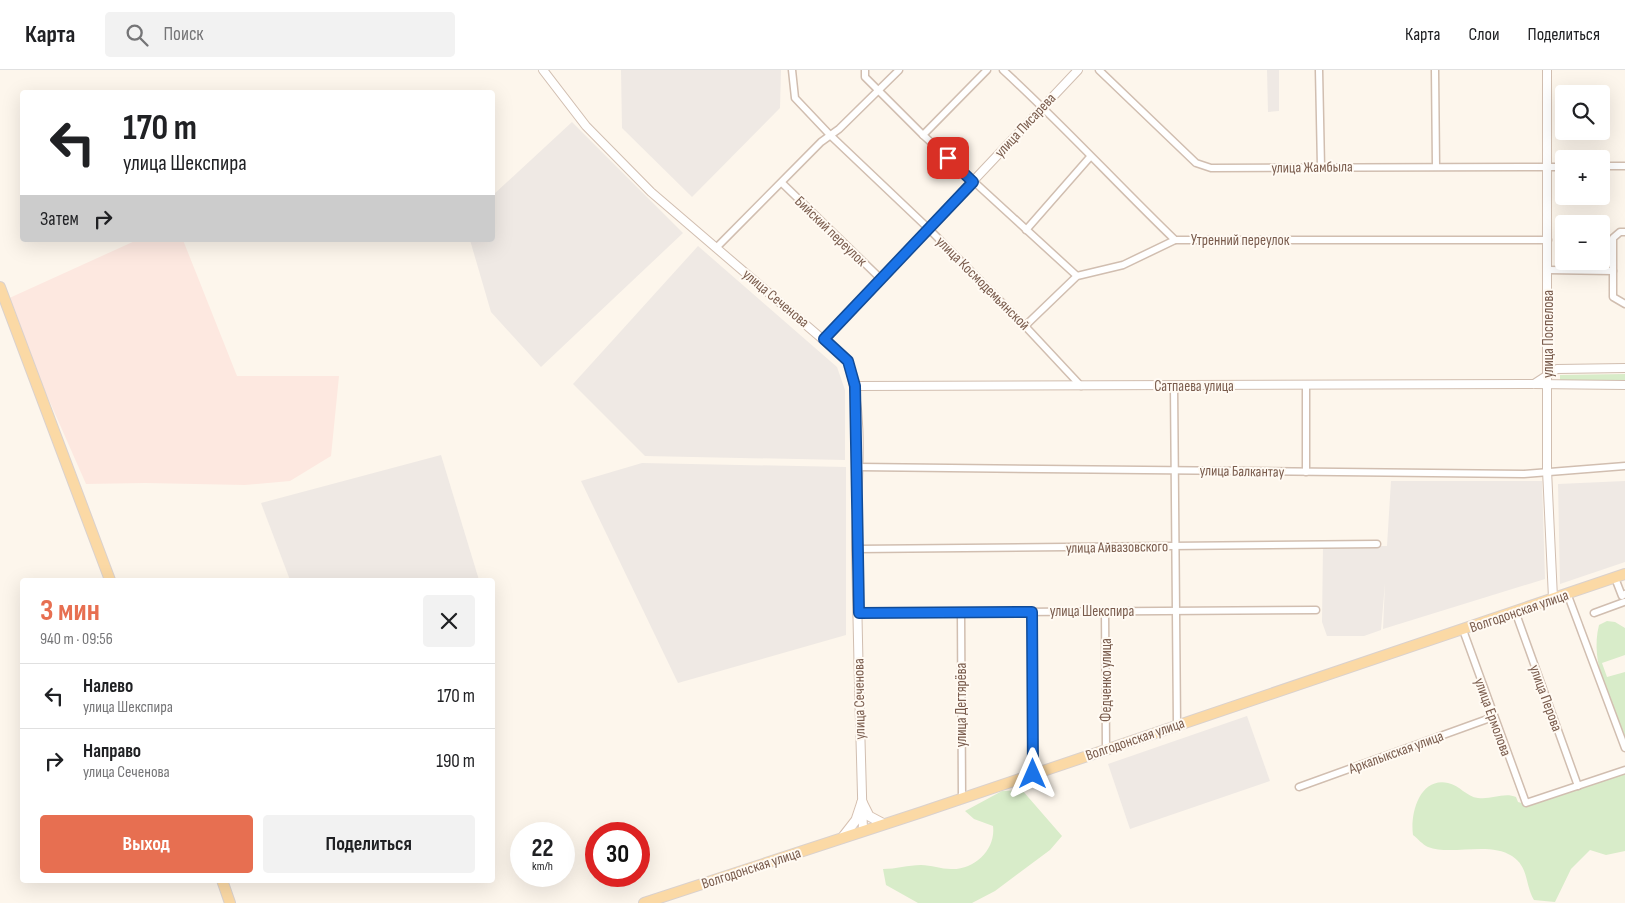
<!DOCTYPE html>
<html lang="ru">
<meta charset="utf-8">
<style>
body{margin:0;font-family:"Sofia Sans Condensed",sans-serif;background:#f2f2f2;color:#202124;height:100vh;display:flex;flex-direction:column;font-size:19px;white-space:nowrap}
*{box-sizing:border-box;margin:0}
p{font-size:16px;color:#757577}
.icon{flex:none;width:28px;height:28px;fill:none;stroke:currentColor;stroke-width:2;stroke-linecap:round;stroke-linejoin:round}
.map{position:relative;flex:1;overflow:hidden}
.panel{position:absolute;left:20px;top:508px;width:475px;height:305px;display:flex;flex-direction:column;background:#fff;border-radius:5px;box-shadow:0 5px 20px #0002}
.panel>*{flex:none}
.guide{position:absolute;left:20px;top:20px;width:475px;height:152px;border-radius:5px;box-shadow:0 5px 20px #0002;background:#fff;color:#202124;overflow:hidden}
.controls{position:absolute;left:1555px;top:15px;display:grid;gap:10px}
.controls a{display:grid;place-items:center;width:55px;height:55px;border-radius:5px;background:#fff;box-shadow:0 5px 20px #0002;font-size:25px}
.speed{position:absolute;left:510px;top:752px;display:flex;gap:10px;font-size:25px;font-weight:700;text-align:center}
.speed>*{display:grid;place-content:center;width:65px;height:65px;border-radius:50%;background:#fff;box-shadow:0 5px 20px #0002;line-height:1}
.speed small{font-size:12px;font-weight:400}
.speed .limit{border:8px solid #d22;background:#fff;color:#111}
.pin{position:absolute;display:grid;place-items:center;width:42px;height:42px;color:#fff;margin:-21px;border-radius:10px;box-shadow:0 2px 8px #0006}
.me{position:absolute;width:55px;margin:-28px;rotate:0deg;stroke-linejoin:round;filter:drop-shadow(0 0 4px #0008)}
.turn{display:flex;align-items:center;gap:18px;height:105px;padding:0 20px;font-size:22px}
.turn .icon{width:65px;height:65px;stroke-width:2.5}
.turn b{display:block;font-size:35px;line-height:42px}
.then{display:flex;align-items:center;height:48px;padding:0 20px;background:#0003;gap:10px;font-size:19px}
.round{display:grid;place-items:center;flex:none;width:52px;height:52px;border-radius:5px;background:#f2f2f2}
.overview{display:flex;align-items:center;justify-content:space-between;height:85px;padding:0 20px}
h1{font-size:30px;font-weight:700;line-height:38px;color:#e76f51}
.button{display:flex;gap:10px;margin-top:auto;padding:10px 20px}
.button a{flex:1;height:58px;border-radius:5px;background:#e76f51;color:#fff;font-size:20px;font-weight:700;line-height:58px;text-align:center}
.button a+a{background:#f2f2f2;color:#202124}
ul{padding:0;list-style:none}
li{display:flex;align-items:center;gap:15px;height:65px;padding:0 20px;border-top:1px solid #e0e0e0}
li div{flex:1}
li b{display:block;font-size:19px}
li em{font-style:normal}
header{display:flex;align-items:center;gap:30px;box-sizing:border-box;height:70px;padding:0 25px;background:#fff;border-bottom:1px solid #e0e0e0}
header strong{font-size:24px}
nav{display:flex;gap:28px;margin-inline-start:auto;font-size:18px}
.search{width:350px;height:45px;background:#f2f2f2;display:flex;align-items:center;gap:12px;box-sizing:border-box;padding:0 18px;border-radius:5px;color:#757577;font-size:19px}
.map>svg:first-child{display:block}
.commercial{fill:#fde8e0}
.industrial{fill:#efe9e4}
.green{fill:#d8ecc9}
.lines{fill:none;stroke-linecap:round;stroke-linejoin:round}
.minor-casing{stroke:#d1beb0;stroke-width:9}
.tertiary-casing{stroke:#d1beb0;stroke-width:10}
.secondary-casing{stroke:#d6c0b0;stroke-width:11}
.primary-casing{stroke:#dad1cd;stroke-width:12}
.minor{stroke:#fff;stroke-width:6}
.tertiary{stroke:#fff;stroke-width:8}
.secondary{stroke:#fff;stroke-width:9}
.primary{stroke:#fbd9a5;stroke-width:10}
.route-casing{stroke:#114b97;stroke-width:12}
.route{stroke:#1a73e8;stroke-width:9}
.labels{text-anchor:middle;stroke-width:4;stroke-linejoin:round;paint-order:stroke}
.street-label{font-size:15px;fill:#7a5c4d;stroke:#fffaf3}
</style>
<header>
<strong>Карта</strong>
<div class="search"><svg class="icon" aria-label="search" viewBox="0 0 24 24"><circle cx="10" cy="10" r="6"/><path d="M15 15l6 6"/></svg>Поиск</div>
<nav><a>Карта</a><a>Слои</a><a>Поделиться</a></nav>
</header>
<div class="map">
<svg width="1625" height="833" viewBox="0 0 1625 833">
<rect width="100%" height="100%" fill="#fdf6ec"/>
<!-- commercial -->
<polygon class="commercial" points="137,170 183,170 237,306 339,306 331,386 290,411 245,415 145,413 86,414 5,230"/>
<!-- industrial -->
<g class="industrial">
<polygon points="621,0 781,0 780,38 692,127 622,58"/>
<polygon points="1267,0 1279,0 1279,41 1268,42"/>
<polygon points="572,52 683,163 541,297 491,242 470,170 492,170 493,125"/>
<polygon points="698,176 837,297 845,320 845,390 645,386 573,314"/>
<polygon points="441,385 479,510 290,510 261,433"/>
<polygon points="642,393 846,397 846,565 678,613 581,411"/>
<polygon points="1391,411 1542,411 1545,509 1383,559 1385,513 1381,560 1364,566 1327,566 1322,552 1323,476 1387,476"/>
<polygon points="1625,411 1625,492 1560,514 1558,414"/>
<polygon points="1247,646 1270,711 1130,759 1108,694"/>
</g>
<!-- green -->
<g class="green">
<polygon points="1625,304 1625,316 1560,318 1560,305"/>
<path d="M1607,551l8,1 10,6v27l-23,8 5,14 18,-5v66c-13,-35 -36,-74 -26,-113z"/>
<path d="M1625,703v78l-19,4 -16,-5 -19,19 -16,33 -21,-2c-9,-15 -5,-33 -22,-44 -23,-15 -61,0 -84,-9 -5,-2 -11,-9 -15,-12 -3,-20 6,-58 35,-52 11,2 19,14 30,15 13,2 26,-6 38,-1l2,5 11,3z"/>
<path d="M1022,720l40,46 -12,14 -55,41 -23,12h-54l-32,-18 -3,-16c13,0 25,-4 38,-4 10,0 20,4 30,4 24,1 45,-20 42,-43l-19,-7 -9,-8 37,-20z"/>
</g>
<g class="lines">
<defs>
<g id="minor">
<polyline points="792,0 795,28 830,65 929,159 1025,256 1081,316"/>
<polyline points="865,0 865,7 923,65 1077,206"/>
<path d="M1003,0c59,54 114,114 172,170h373"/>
<polyline points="1099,0 1196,93 1211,98 1564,97"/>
<polyline points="1319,0 1321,97"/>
<polyline points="1435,0 1436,96"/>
<polyline points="923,65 987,0"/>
<polyline points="1601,96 1625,96"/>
<polyline points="782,113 881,209"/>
<polyline points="1026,160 1090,87"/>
<polyline points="1625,162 1620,162 1613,168 1613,227 1625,234"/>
<polyline points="716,178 821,72 839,59 899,0"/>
<polyline points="1548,200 1613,201"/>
<polyline points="1025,256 1077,206 1123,195 1175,170"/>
<polyline points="1174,316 1177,655"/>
<polyline points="858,397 1524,404 1625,396"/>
<polyline points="1306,402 1306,315"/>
<polyline points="856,479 1377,474"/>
<polyline points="1615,508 1622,526 1625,524"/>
<polyline points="1567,523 1625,678"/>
<polyline points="1105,541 1106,679"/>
<polyline points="1515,541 1578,716"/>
<polyline points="961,542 962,728"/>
<polyline points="1032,542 1033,704"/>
<polyline points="859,543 1316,540"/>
<polyline points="1594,543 1624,532"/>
<polyline points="1463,560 1526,733 1625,700"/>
<polyline points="1299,717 1493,647"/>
</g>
<g id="tertiary">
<path d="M543,0l43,56 65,66 197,169c18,60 8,127 8,189 2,94 4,187 7,281"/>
<polyline points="1547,0 1547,400 1553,528"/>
<polyline points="824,269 1078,0"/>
<polyline points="1534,314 1557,299 1625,298"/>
<polyline points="855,316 1534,314 1625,315"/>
</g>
<g id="secondary">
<polyline points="862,732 869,746 884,754"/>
<polyline points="842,768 856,750 862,732"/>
</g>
<g id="primary">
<polyline points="0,217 110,510"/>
<polyline points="222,810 230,833"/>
<polyline points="644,833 922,742 1625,504"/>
</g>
</defs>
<!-- minor casing -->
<use href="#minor" class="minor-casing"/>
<!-- tertiary casing -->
<use href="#tertiary" class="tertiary-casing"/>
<!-- secondary casing -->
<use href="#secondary" class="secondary-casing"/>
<!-- primary casing -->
<use href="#primary" class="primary-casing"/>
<!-- minor -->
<use href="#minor" class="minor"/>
<!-- tertiary -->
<use href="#tertiary" class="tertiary"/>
<!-- secondary -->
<use href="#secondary" class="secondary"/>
<!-- primary -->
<use href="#primary" class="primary"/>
</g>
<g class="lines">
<defs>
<polyline id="route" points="948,88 973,112 824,269 848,291 855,316 859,543 1032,542 1033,704"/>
</defs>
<!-- route casing -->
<use href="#route" class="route-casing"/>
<!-- route -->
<use href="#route" class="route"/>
</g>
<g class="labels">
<!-- street labels -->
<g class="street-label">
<text transform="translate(1025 55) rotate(-47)" y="5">улица Писарева</text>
<text transform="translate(1312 97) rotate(-1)" y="5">улица Жамбыла</text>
<text transform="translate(831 161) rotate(44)" y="5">Бийский переулок</text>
<text x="1240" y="175">Утренний переулок</text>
<text transform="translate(983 213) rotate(45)" y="5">улица Космодемьянской</text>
<text transform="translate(776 228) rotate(40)" y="5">улица Сеченова</text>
<text transform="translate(1548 264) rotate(-90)" y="5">улица Поспелова</text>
<text x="1194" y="321">Сатпаева улица</text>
<text transform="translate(1242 401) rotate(1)" y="5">улица Балкантау</text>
<text transform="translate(1117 477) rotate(-1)" y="5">улица Айвазовского</text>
<text x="1092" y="546">улица Шекспира</text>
<text transform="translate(1519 541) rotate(-19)" y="5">Волгодонская улица</text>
<text transform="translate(1106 610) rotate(-90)" y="5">Федченко улица</text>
<text transform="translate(1546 628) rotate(70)" y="5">улица Перова</text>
<text transform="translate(859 629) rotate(-91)" y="5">улица Сеченова</text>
<text transform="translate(961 635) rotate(-90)" y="5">улица Дегтярёва</text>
<text transform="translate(1493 647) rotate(70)" y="5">улица Ермолова</text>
<text transform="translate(1135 669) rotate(-19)" y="5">Волгодонская улица</text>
<text transform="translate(1396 682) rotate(-20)" y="5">Аркалыкская улица</text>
<text transform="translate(751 798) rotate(-18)" y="5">Волгодонская улица</text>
</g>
</g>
</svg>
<div class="controls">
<a><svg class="icon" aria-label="search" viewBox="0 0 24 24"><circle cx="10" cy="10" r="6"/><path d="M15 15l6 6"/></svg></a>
<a>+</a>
<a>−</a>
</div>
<div class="speed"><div>22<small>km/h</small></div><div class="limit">30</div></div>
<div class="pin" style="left:948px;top:88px;background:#d93025"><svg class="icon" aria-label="arrive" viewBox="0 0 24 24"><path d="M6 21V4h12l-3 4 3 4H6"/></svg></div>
<svg class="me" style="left:1033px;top:704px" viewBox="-20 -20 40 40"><path d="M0-17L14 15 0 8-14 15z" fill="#1a73e8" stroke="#fff" stroke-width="4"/></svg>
<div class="guide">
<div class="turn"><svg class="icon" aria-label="left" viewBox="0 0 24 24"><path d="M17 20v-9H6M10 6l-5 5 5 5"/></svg><div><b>170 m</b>улица Шекспира</div></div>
<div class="then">Затем<svg class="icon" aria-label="right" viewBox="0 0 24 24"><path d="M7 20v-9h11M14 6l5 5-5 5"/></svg></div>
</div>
<section class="panel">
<div class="overview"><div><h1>3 мин</h1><p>940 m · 09:56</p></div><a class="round"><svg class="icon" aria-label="close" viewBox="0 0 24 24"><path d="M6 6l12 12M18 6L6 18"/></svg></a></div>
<ul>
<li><svg class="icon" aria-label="left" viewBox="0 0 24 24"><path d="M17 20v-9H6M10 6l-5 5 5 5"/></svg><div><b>Налево</b><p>улица Шекспира</p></div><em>170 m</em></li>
<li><svg class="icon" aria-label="right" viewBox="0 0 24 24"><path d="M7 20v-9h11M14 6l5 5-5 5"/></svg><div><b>Направо</b><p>улица Сеченова</p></div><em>190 m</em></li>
</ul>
<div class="button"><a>Выход</a><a>Поделиться</a></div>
</section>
</div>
